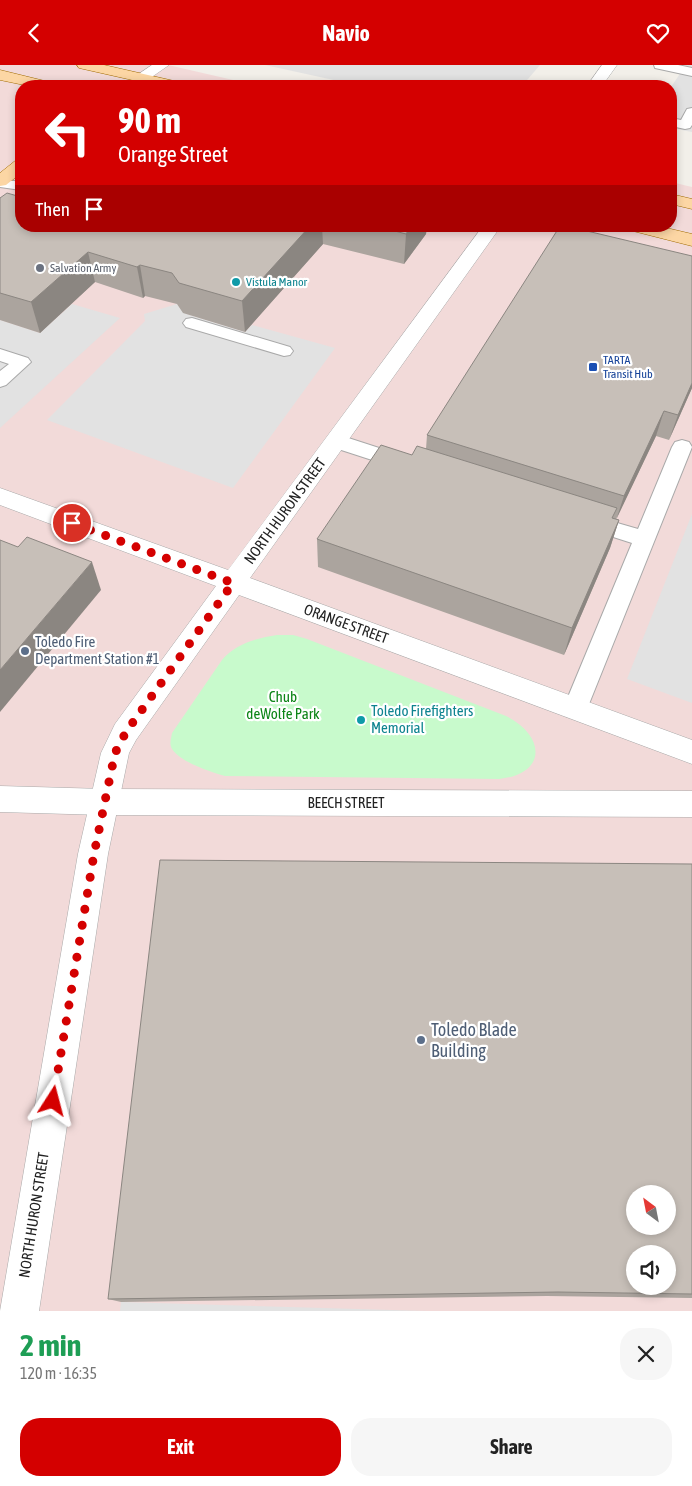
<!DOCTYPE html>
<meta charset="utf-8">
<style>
body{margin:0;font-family:"Asap Condensed",sans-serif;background:#f6f6f6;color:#222;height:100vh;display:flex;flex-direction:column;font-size:19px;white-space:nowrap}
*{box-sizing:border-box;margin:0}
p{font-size:16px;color:#767676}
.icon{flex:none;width:28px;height:28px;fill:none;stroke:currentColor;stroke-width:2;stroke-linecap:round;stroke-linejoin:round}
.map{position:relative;height:1246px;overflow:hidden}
.panel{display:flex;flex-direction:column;background:#fff;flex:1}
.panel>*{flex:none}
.hud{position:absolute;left:15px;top:15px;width:662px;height:152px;border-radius:20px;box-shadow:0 2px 8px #0003;background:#d40000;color:#fff;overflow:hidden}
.needle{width:32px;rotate:328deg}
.buttons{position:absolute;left:626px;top:1120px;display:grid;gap:10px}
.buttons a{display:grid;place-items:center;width:50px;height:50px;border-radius:50%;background:#fff;box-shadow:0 2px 8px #0003;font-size:25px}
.pin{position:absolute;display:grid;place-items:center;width:42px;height:42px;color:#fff;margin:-21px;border:2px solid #fff;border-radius:50%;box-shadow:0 1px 5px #0007}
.me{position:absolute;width:55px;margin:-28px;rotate:9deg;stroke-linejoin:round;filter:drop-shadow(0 0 4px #0008)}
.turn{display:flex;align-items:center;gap:18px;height:105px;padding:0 20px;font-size:22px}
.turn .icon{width:65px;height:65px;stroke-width:2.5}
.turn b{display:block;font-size:35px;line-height:42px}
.then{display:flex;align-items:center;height:48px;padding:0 20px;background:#0003;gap:10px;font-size:19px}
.round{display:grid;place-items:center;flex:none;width:52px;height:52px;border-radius:20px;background:#f6f6f6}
.overview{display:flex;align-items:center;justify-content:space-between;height:85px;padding:0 20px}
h1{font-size:30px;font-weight:700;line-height:38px;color:#1e9e55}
.action{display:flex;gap:10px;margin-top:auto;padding:10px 20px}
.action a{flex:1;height:58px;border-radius:20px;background:#d40000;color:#fff;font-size:20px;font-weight:700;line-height:58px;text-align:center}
.action a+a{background:#f6f6f6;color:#222}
header{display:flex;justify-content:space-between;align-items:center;height:65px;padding:0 20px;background:#d40000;color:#fff;font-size:22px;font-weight:700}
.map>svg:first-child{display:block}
.commercial{fill:#f2dad9;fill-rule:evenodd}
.park{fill:#c8facc}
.parking{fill:#e2e2e2}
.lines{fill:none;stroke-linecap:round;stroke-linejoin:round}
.service-casing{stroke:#a9a9a9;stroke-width:2}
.minor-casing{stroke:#a9a9a9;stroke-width:1}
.tertiary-casing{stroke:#a9a9a9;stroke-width:1}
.primary-casing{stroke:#a06b00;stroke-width:1}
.service{fill:#fff;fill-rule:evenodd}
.minor{fill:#fff;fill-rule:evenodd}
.tertiary{fill:#fff;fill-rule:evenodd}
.primary{fill:#fcd6a4;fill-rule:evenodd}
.wall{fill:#aba49e}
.shaded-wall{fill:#8b8681}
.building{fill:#c7bfb8;stroke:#8b8681;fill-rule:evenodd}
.route{stroke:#d40000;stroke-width:9;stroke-dasharray:0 16.2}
.worship-dot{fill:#6b7280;stroke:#fff;stroke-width:2}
.culture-dot{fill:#0f9aa8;stroke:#fff;stroke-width:2}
.transit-dot{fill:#1a4fb4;stroke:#fff;stroke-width:2}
.service-dot{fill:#5c6f8a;stroke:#fff;stroke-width:2}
.labels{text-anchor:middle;stroke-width:4.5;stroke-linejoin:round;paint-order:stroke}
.far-worship-label{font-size:12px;fill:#5b616d;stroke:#fff;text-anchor:start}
.far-culture-label{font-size:12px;fill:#0d838f;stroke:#fff;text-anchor:start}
.far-transit-label{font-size:12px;fill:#164399;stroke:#fff;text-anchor:start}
.street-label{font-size:15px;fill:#222;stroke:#fff}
.service-label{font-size:15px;fill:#4e5e75;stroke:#fff;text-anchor:start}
.park-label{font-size:15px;fill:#0c8416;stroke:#fff}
.culture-label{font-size:15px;fill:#0d838f;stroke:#fff;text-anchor:start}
.near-service-label{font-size:18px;fill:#4e5e75;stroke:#fff;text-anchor:start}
</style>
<header><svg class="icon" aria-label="back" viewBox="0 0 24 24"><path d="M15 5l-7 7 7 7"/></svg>Navio<svg class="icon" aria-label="heart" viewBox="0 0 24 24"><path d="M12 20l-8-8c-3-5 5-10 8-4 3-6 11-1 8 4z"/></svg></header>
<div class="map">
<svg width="692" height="1246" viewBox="0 0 692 1246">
<rect width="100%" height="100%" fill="#f2efe9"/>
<!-- commercial -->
<path class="commercial" d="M0,0h168l91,21h-238v140h650v-44l21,5v1124h-692zM635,1129h33v32h-33zM635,1189h33v32h-33z"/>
<!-- park -->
<path class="park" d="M277,570h16l14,4 199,77c39,19 42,58 -7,63l-274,-3c-14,-4 -45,-14 -53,-27 -3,-5 -1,-10 0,-16l50,-73c13,-16 35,-22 55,-25z"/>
<!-- parking -->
<g class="parking">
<polygon points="265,0 540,0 522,21 361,21"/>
<polygon points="686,0 692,0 692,67 671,63 671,22"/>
<polygon points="72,239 120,253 0,363 0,255 40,268"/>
<polygon points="177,239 184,248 245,267 252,260 335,283 233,423 47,355 145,256 144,249"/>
<polygon points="692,449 692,638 627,614"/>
<polygon points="121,1237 427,1246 120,1246"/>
</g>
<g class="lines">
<defs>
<g id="service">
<polygon points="654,0 678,0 692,3 692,11 655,3"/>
<polygon points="692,43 692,60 690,63 685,64 671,61 671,53 681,55 687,44"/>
<polygon points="0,114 21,117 21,125 0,122"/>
<polygon points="192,253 290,282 293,286 290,290 284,291 186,262 183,258 186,254"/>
<polygon points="0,284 28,293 31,297 6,320 0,322 0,306 9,299 0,296"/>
<polygon points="336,369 413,394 416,399 413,404 406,406 329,381 326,376 329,371"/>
<polygon points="682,375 689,377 692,382 587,644 584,651 575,654 566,651 563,644 632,478 579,461 576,456 579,451 586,449 638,464 672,382 675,377"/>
</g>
<polygon id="minor" points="0,721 104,724 692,726 692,752 104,750 0,747"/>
<g id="tertiary">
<polygon points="152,0 169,0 146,16 136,16 133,13"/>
<polygon points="602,0 617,0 602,21 587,21"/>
<polygon points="483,161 501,161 250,513 692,675 692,699 239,530 136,675 129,688 108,789 39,1246 0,1246 78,789 101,688 115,659 216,521 0,440 0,423 228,505"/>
</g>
<g id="primary">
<polygon points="77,0 104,0 183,18 186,21 159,21 79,3"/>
<polygon points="0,5 53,18 56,21 29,21 0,15"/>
<polygon points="21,95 21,108 6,120 0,121 0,108 15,96"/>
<polygon points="671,129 692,134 692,144 671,139"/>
<polygon points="626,161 658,161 692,169 692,181 629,165"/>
</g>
</defs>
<!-- service casing -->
<use href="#service" class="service-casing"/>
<!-- minor casing -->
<use href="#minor" class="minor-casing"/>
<!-- tertiary casing -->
<use href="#tertiary" class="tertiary-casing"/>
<!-- primary casing -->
<use href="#primary" class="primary-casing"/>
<!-- service -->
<use href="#service" class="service"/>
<!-- minor -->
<use href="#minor" class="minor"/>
<!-- tertiary -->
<use href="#tertiary" class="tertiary"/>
<!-- primary -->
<use href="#primary" class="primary"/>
</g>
<!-- wall -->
<g class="wall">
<polygon points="0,133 21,161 427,161 426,169 404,199 323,179 245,267 183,248 177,239 145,231 143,233 95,217 40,268 0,255"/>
<polygon points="692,323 669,375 656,371 616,454 619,455 610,483 564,590 318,502 317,474 412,390 426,384 427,370"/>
<polygon points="692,799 692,1233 547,1231 121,1237 108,1234"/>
</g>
<!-- shaded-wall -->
<g class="shaded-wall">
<polygon points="310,161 322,161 323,179 245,267 242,236"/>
<polygon points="411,161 427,161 426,169 404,199 406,169"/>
<polygon points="88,187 95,217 40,268 31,237"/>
<polygon points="140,200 145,231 143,233 137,202"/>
<polygon points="692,318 692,323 669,375 678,350"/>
<polygon points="664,346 656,371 616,455 624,431"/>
<polygon points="619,455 610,483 564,590 572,563"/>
<polygon points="92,497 101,525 0,647 0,605"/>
</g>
<!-- building -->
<g class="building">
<polygon points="7,128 21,132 21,161 310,161 242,236 179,218 172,208 140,200 137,202 88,187 31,237 0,228 0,133"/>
<polygon points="376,161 411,161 406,169"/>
<polygon points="560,161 566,161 692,191 692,318 678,350 664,346 624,431 427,370"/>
<polygon points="381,380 412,390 417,381 617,443 612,453 619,455 572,563 317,474"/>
<polygon points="27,472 92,497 0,605 0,475 18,482"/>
<path d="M160,795l532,4v430l-134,-2 -450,7zM635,1129h33v32h-33zM635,1189h33v32h-33z"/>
</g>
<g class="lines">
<!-- route -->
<polyline class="route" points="53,1036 94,789 115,688 126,667 233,518 72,458"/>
</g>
<!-- markers -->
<circle class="worship-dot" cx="40" cy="203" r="5"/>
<g class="culture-dot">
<circle cx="236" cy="217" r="5"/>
<circle cx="361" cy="655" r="5"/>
</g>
<rect class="transit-dot" x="588" y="297" width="10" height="10" rx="2.5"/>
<g class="service-dot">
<circle cx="25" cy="586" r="5"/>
<circle cx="421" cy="975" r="5"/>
</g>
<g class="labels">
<!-- far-worship labels -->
<g class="far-worship-label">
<text x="50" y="207">Salvation Army</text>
</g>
<!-- far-culture labels -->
<g class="far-culture-label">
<text x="246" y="221">Vistula Manor</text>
</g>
<!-- far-transit labels -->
<g class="far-transit-label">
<text x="603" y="299">TARTA<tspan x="603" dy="14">Transit Hub</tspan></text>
</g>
<!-- street labels -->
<g class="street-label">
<text transform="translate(285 446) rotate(-54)" y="5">NORTH HURON STREET</text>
<text transform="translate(346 559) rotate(20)" y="5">ORANGE STREET</text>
<text x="346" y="743">BEECH STREET</text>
<text transform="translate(34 1150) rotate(-81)" y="5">NORTH HURON STREET</text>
</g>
<!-- service labels -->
<g class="service-label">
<text x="35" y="582">Toledo Fire<tspan x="35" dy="17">Department Station #1</tspan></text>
</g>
<!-- park labels -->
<g class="park-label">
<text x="283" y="637">Chub<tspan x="283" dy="17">deWolfe Park</tspan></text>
</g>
<!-- culture labels -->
<g class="culture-label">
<text x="371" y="651">Toledo Firefighters<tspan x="371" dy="17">Memorial</tspan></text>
</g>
<!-- near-service labels -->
<g class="near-service-label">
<text x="431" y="971">Toledo Blade<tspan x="431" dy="21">Building</tspan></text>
</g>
</g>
</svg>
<div class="buttons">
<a><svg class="needle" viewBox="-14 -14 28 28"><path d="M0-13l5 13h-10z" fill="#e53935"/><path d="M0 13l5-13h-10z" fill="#767676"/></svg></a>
<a><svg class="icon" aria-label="sound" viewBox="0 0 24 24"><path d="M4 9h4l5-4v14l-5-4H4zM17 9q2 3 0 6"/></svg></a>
</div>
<div class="pin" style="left:72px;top:458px;background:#d93025"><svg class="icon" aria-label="arrive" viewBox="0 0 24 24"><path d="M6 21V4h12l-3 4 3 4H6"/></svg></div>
<svg class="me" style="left:53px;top:1036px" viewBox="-20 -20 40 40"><path d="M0-17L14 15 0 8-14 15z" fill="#d40000" stroke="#fff" stroke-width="4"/></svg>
<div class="hud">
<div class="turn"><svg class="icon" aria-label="left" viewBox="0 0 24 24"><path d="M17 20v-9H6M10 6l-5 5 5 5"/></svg><div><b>90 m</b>Orange Street</div></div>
<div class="then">Then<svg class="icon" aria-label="arrive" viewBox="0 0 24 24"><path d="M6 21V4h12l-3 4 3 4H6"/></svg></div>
</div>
</div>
<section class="panel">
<div class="overview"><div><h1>2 min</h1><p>120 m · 16:35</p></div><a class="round"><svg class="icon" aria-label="close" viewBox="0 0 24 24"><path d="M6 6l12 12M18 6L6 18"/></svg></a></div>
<div class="action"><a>Exit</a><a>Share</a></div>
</section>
